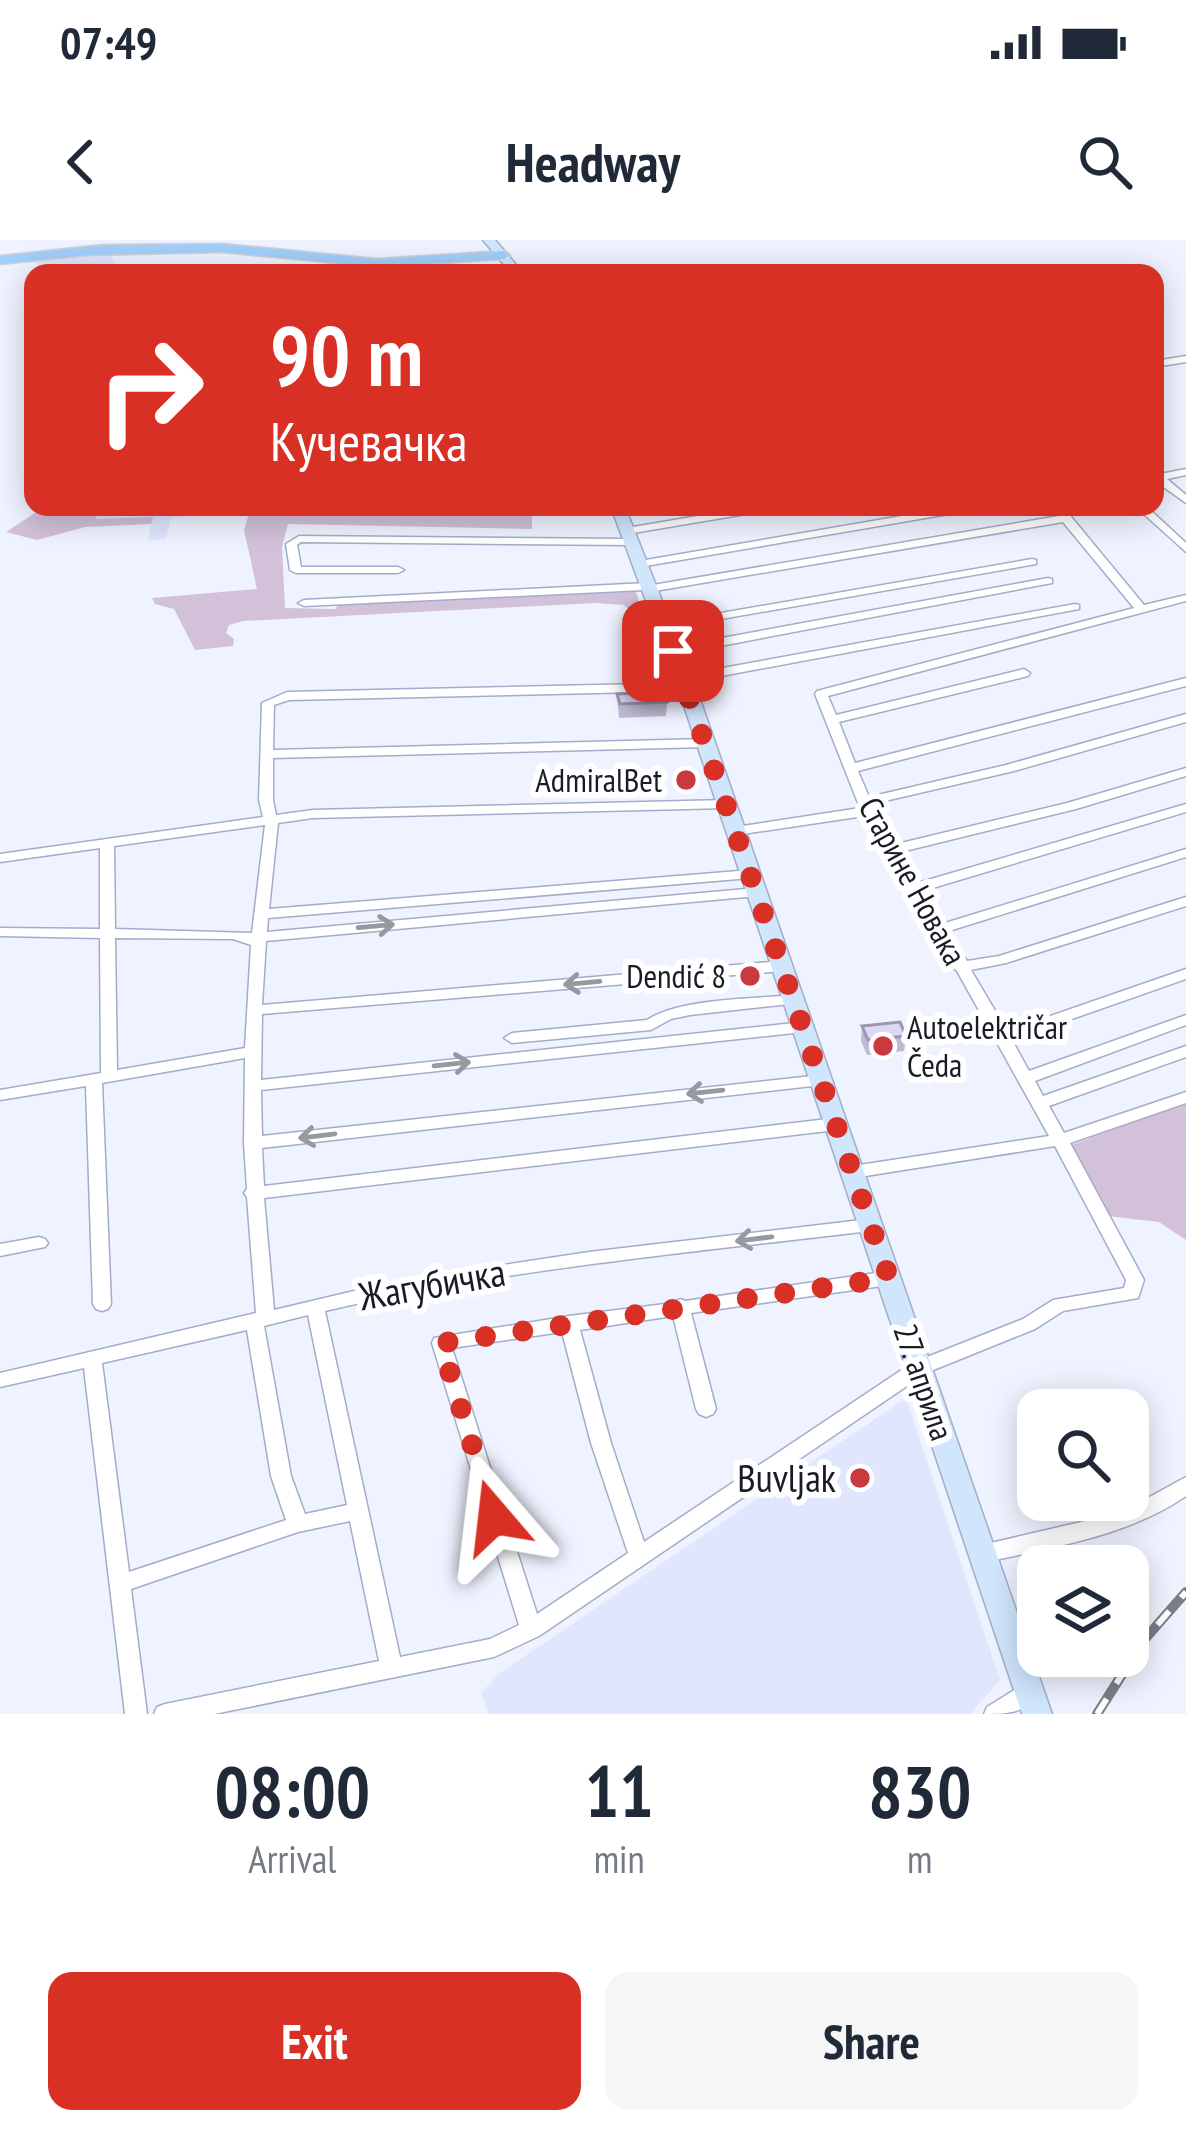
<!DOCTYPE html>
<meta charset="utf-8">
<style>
body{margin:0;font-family:"PT Sans Narrow",sans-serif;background:#f6f6f7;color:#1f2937;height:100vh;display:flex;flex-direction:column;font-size:45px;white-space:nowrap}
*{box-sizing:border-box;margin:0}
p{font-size:39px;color:#747a83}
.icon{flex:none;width:66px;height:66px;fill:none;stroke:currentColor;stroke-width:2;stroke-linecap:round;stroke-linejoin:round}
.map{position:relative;height:1474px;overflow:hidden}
.details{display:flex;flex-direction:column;background:#fff;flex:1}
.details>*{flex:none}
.guide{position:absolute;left:24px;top:24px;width:1140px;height:252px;border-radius:24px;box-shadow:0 6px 30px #0003;background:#d93025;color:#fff;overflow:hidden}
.buttons{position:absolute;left:1017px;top:1149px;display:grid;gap:24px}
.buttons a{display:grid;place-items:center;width:132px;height:132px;border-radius:24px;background:#fff;box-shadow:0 6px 30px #0003;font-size:60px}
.pin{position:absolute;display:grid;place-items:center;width:102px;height:102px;color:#fff;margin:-51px;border-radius:24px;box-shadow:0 6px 18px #0006}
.me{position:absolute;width:132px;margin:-66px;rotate:343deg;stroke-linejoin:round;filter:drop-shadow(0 0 9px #0008)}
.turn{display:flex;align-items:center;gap:42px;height:252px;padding:0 48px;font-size:54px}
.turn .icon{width:156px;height:156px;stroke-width:2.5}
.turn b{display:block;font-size:84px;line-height:102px}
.eta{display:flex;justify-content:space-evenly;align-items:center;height:204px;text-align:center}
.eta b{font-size:72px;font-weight:600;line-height:84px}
.action{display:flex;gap:24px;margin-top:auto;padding:24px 48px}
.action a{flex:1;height:138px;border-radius:24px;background:#d93025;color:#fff;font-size:48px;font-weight:600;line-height:138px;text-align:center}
.action a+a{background:#f6f6f7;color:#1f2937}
.status{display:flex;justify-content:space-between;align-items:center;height:84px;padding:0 60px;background:#fff;direction:ltr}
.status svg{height:33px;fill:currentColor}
header{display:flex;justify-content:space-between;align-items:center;height:156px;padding:0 48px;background:#fff;font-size:54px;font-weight:600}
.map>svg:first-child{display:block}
.built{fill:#dfe6fd}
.green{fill:#d2c1d9}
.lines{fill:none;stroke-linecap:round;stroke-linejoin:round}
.street-casing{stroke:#a3acc9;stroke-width:3}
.secondary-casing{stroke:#a3acc9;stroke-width:3}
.primary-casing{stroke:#d1d2d4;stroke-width:3}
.street{fill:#fff;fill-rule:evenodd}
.secondary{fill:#d0e6fd;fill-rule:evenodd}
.primary{fill:#a1cefa;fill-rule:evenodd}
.rail-casing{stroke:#7b7e89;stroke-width:10}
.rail{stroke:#fff;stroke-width:6;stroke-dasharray:18;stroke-linecap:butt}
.wall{fill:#bfbad4}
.building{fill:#ded8f7;stroke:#9b97ad;stroke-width:3}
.oneway{stroke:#98999e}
.route{stroke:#d93025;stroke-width:21;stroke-dasharray:0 37.8}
.poi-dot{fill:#c93a3f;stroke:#fff;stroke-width:4.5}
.labels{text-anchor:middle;stroke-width:12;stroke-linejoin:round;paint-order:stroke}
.poi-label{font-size:33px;fill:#191c27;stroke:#fff;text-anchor:end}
.street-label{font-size:33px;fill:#191c27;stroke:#fff}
.near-street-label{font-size:39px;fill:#191c27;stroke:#fff}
.near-poi-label{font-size:39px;fill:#191c27;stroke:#fff;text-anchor:end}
</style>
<div class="status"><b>07:49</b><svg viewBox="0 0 49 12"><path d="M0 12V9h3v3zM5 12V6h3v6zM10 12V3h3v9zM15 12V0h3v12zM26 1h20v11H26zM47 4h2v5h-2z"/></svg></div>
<header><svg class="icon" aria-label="back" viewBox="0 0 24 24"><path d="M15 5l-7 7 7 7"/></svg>Headway<svg class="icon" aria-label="search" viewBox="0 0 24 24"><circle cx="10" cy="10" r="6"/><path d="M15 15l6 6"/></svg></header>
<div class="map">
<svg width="1186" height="1474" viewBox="0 0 1186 1474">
<rect width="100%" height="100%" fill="#eff3ff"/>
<!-- built -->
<g class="built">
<polygon points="109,12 120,33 41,33 36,19"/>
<polygon points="98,267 205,267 203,275 171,277 166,299 148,301 152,277 95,279"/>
<polygon points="906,1158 1000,1440 970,1474 489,1474 481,1453 500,1433"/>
</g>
<!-- green -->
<g class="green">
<polygon points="44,267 98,267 96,279 153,277 151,284 85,287 37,300 6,292"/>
<polygon points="251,267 532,273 532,289 288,284 282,307 285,368 335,369 339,364 635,350 644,375 635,376 624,365 595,363 243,381 229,385 226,393 234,399 233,406 195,410 174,369 155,364 152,358 257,349 244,290"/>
<polygon points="1186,862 1186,1000 1159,982 1108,976 1069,906"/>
</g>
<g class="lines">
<defs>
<g id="street">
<polygon points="1186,116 1186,122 1155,127 1155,121"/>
<polygon points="1186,229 1186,235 1167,239 1186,255 1186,263 1155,241 1155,235"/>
<polygon points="751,267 775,267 770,270 627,294 622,291 627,288"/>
<polygon points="954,267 977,267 972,270 640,327 634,324 640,321"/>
<path d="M1052,267h11l81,98 42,-10v6l-358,95 8,19 188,-46 6,4 -2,3 -189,46 16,41 331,-85v8l-328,85 11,26 137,-32 180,-51v8l-172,49 -142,33 25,40 170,-41 119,-35v8l-110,33 -175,43 20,30 265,-78v8l-260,78 19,33 241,-74v8l-237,74 18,30 32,-5 187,-59v9l-180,57 -35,7 36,61 179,-62v10l-174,61 17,31 157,-56v10l-151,56 8,15 143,-50v11l-137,49 15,27 122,-41v11l-116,40 74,137 -6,18 -75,13 -28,18 -109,44 -387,263 -45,21 -280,57h-60l3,-7 8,-3 214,-43 -29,-140 -52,11 -167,57 16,125h-22l-41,-346 -84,19v-14l256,-60 -9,-116 -3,-4 3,-4 -3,-46 1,-85 -143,25 9,221 -3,5 -6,2 -6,-2 -3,-5 -7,-218 -86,14v-10l101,-17 -1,-135 -100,-2v-8l100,1v-81l-100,14v-8l263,-37 -4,-17 3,-97 25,-11 399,-9 6,4 -6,4 -397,9 -15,5 -1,45 433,-11 6,4 -6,4 -433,11v42l3,15 37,-5 414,-10 7,4 -7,4 -414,10 -35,5 -9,86 482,-39 7,4 -7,4 -483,40 -1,14 490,-44 7,4 -7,4 -491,45 -4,64 520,-44 7,5 -7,5 -520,43 -1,66 542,-58 8,5 -8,5 -542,58 1,46 559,-61 8,5 -8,5 -559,63 2,38 572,-68 6,2 2,4 -2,4 -6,2 -572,68 10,112 118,-28 197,-30 281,-33 6,2 3,4 -3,4 -6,2c-182,22 -366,38 -545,80l75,346 90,-18 29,-14 -87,-282 2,-5 135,-22 104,-13 7,-4 5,2 204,-30 6,2 3,5 -3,5 -6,2 -198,28 25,96 -3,5 -7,3 -7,-3 -3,-5 -23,-93 -93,14 31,113 33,99 268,-179 111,-44 30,-19 71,-12 2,-8 -71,-134 -202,32 -6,-2 -2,-4 2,-4 6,-2 196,-30 -92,-165 -4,-4 1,-2 -43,-77 -47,-72 -128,19 -7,-4 7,-4 124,-19 -45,-114 2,-3 317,-83 -71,-86 -414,70 -5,-2 -340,16 -6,-3 6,-3 344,-17 5,2 406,-69zM265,585l-13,108 -137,-4 -1,-83zM115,698l118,1 18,6 -6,103 -128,22zM308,1075l39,190 -42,9 -14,-38 -27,-150zM247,1090l24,146 15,44 -157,52 -27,-209zM562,1092l29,111 37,110 -91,61 -85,-266z"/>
<polygon points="1136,267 1147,267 1186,303 1186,312"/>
<polygon points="299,296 631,299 636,302 631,305 301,302 297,305 301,327 398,327 404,330 398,333 296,333 290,330 286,304"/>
<polygon points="1032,319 1036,320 1036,324 664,389 658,386 664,383"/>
<polygon points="1048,338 1052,339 1052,343 673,415 667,411 673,407"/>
<polygon points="1075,364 1079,365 1079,369 684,443 678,439 684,435"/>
<path d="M794,755l8,5 -3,3 -109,12 -19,4 -20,11 -139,13 -8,-5 8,-5 135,-13c34,-22 105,-21 147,-25z"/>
<polygon points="39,997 45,999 48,1003 45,1007 0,1016 0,1004"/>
<path d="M1186,1237v19c-60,41 -134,51 -204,67l-7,-3 -3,-6 3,-6 7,-3 129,-30 22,-9z"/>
<path d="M1029,1441l8,3 3,7c-14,23 -32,23 -56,23l3,-7z"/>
</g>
<g id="secondary">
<polygon points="483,0 495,0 523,33 511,33"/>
<polygon points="611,267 625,267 693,439 1052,1474 1022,1474 675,439"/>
</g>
<polygon id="primary" points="222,4 377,19 504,11 510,15 504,19 377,27 222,12 87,15 0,24 0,16 103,5"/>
</defs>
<!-- street casing -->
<use href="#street" class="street-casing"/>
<!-- secondary casing -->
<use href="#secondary" class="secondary-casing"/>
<!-- primary casing -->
<use href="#primary" class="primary-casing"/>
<!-- street -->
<use href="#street" class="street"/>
<!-- secondary -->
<use href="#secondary" class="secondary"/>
<!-- primary -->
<use href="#primary" class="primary"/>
<defs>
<polyline id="rail" points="1097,1474 1144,1400 1186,1352"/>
</defs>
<!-- rail casing -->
<use href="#rail" class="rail-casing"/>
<!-- rail -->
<use href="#rail" class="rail"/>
</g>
<!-- wall -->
<g class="wall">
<polygon points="617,454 667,462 666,476 619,478"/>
<polygon points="862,786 906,796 904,811 867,815 861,801"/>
</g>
<!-- building -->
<g class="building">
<polygon points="664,452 667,462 620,464 617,454"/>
<polygon points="900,782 906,796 868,800 862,786"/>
</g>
<!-- one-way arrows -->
<defs><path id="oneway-shaft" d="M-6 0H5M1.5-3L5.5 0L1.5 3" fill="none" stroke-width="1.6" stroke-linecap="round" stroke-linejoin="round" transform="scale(3)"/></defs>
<g class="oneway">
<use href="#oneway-shaft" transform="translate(376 686) rotate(-5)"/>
<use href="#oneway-shaft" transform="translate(582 743) rotate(175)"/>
<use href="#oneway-shaft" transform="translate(452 824) rotate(-6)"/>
<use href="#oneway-shaft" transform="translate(705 852) rotate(174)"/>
<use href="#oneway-shaft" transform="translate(317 896) rotate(173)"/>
<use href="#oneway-shaft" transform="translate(754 999) rotate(173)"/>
</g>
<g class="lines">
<!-- route -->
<polyline class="route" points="494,1277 441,1103 889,1038 673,411"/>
</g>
<!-- markers -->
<g class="poi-dot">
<circle cx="686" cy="540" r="12"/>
<circle cx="750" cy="736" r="12"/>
<circle cx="883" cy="806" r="12"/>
<circle cx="860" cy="1238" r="12"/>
</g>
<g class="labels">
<!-- poi labels -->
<g class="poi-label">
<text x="662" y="552">AdmiralBet</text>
<text x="726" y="748">Dendić 8</text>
<text x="907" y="799" text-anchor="start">Autoelektričar<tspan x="907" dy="38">Čeda</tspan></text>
</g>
<!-- street labels -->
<g class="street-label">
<text transform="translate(913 641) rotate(61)" y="12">Старине Новака</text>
<text transform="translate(924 1142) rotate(71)" y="12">27. априла</text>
</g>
<!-- near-street labels -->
<g class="near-street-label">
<text transform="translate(432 1044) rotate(-10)" y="14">Жагубичка</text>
</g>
<!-- near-poi labels -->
<g class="near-poi-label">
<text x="836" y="1252">Buvljak</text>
</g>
</g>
</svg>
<div class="buttons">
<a><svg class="icon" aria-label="search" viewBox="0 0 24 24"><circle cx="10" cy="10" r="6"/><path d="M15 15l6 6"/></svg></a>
<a><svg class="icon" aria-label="layers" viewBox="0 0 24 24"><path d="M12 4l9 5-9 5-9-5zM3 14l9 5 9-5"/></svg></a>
</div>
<div class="pin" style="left:673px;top:411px;background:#d93025"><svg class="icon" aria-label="arrive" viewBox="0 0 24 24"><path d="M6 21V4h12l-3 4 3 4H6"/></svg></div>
<svg class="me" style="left:494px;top:1277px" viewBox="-20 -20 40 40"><path d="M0-17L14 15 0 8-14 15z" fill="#d93025" stroke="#fff" stroke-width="4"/></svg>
<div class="guide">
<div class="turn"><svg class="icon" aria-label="right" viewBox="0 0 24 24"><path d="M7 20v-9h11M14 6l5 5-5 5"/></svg><div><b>90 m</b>Кучевачка</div></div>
</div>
</div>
<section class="details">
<div class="eta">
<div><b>08:00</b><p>Arrival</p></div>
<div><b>11</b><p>min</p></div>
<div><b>830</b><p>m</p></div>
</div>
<div class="action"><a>Exit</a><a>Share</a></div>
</section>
